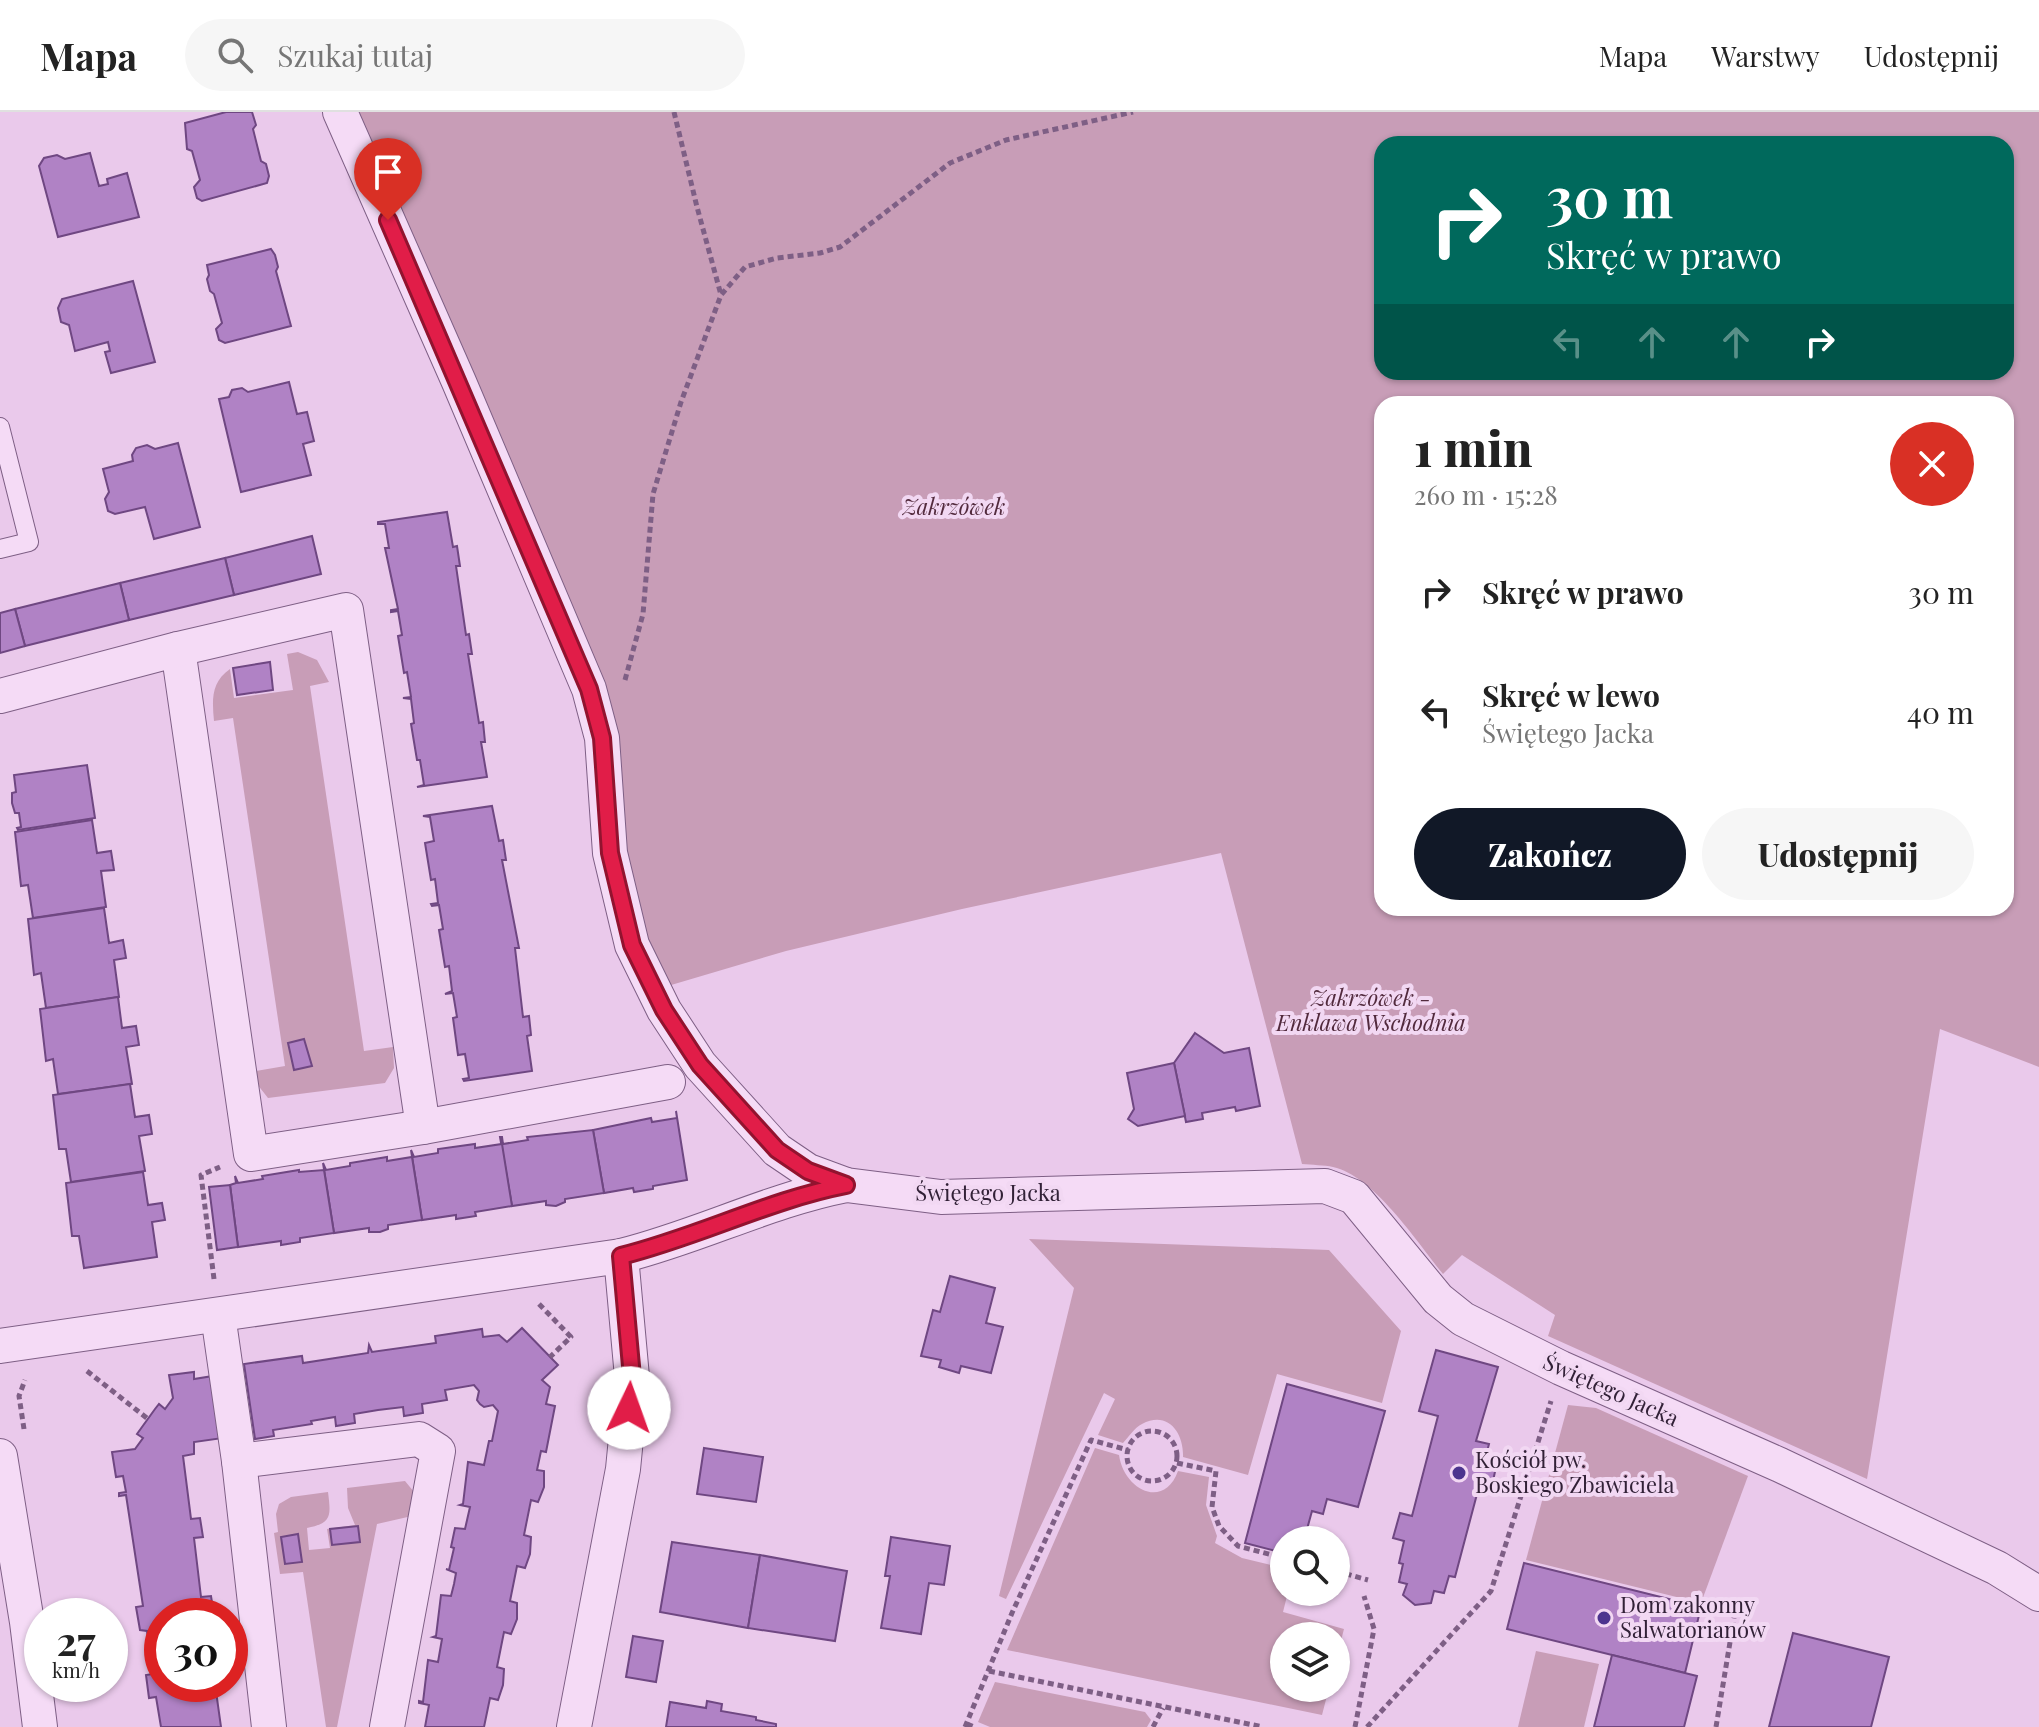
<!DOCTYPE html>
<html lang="pl">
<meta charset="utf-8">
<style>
body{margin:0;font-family:"Playfair Display",serif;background:#f6f6f6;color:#222;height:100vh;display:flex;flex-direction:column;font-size:30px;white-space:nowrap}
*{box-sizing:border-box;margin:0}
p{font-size:26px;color:#767676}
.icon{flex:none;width:44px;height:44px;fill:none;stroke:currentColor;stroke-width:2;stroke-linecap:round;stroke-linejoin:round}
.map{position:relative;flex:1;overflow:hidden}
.sheet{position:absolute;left:1374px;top:284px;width:640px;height:520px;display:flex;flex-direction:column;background:#fff;border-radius:24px;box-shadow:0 2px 6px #0004}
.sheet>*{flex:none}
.hud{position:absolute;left:1374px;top:24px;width:640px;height:244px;border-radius:24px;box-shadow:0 2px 6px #0004;background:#00695c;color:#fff;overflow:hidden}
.fabs{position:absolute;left:1270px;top:1414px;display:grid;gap:16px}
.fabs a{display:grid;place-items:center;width:80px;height:80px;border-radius:50%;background:#fff;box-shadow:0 2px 6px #0004;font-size:40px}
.speed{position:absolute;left:24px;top:1486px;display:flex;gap:16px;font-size:40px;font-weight:700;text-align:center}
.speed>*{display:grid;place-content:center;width:104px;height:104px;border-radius:50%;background:#fff;box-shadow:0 2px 6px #0004;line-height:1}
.speed small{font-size:20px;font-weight:400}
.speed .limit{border:12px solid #d22;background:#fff;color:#111}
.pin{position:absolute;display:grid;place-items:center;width:68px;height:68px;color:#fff;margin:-82px -34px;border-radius:50% 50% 50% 0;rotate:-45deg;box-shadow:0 0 8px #0007}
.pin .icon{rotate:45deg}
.me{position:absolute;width:88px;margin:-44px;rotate:3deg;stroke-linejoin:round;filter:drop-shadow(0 0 6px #0008)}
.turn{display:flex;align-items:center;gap:28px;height:168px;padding:0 40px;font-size:36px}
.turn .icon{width:104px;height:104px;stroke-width:2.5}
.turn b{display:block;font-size:56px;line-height:68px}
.lanes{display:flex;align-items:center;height:76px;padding:0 40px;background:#0003;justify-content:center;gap:40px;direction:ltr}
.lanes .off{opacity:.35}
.round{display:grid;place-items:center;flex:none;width:84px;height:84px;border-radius:42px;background:#f6f6f6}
.headline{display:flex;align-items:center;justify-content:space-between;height:136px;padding:0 40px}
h1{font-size:48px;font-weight:800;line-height:60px}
.primary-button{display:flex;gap:16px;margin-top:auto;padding:16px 40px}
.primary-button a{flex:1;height:92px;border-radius:48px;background:#111827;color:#fff;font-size:32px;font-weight:800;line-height:92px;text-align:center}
.primary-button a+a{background:#f6f6f6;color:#222}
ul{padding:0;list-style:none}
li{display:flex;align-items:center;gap:24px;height:120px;padding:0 40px}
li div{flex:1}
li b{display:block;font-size:30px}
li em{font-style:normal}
header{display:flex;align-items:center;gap:48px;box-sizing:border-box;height:112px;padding:0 40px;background:#fff;border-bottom:2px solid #e0e0e0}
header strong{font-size:38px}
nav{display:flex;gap:44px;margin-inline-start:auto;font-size:28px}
.search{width:560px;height:72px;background:#f6f6f6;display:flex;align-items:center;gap:20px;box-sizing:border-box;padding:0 28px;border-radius:44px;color:#767676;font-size:30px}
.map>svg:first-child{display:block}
.green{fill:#c89db7;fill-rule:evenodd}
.building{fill:#b082c5;stroke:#6f4782;stroke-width:2}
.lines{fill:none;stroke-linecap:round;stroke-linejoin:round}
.service-casing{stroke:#7e5f85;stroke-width:20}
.minor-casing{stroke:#7e5f85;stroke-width:36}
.path{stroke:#7e5f85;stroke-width:5;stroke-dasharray:6 4;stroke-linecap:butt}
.service{stroke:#f5dbf6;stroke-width:18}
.minor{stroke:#f5dbf6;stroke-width:34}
.route-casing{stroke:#92132f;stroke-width:20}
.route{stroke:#e11d48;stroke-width:14}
.poi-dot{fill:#4c348f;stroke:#f2d8f3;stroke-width:3}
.labels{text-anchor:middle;stroke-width:8;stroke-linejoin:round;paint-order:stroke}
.park-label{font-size:22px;font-style:italic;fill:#522a3d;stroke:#f2d8f3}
.street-label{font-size:22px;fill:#322137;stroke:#f2d8f3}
.poi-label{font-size:22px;fill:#322137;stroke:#f2d8f3;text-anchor:start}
</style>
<header>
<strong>Mapa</strong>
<div class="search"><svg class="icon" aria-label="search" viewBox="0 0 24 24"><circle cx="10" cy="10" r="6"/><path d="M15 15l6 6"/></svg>Szukaj tutaj</div>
<nav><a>Mapa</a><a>Warstwy</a><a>Udostępnij</a></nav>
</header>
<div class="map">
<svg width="2039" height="1615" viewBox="0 0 2039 1615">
<rect width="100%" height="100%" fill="#eac9eb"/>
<!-- green -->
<g class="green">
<path d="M340,0h1699v955l-99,-38 -73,450 -319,-143 7,-21 -93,-60 -19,19c-26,-32 -69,-98 -110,-107 -9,-2 -21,-2 -31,-3l-81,-311 -259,56 -176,42 -125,37 -20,-51 -37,-224zM1382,32h624v228h-624zM1382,292h624v504h-624z"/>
<path d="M298,540l19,8 12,22 -19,4 54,365 29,-4 1,21 -9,15 -117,15 -11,-14 -1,-13 29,-5 -52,-348 -19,3c-2,-21 -3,-39 16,-52l4,29 59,-8 -6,-36z"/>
<path d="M1029,1127l300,11 72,81 -19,72 -105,-29 -29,101 -65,-18c1,-24 -15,-47 -41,-33 -7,3 -14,14 -19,19l-25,-8 17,-36 -11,-6 -98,206 -7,-3 75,-308z"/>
<polygon points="1568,1293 1596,1296 1748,1364 1701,1491 1526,1448"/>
<path d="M1095,1336l24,7c5,35 45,55 59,16l31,6 -3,28 11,31 -2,7 27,15 42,10v24h4l-5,20 61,17 -8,31v-24h-52v52h45l-7,27 -315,-65z"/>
<path d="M405,1369l9,11 -2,24 -35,8 -40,203h-11l-23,-155 -23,2 -6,-41 4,-1 -2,-18 3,-10 12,-7 37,-5c3,24 4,31 -21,36l2,22 21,-2 -3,-19 28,-4 -7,-17 -1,-20z"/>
<polygon points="1536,1539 1599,1552 1584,1615 1518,1615"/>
<polygon points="995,1570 1145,1600 1151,1608 1147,1615 990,1615 978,1610"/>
</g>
<!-- building -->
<g class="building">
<polygon points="226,0 252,0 256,13 253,17 261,49 266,52 269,64 267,71 202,89 197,86 194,75 200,68 192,39 187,37 185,11"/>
<polygon points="90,41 99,74 108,72 107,67 127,61 139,105 58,125 39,54 44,46 57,43 65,47"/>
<polygon points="271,137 275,143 278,155 276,159 291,214 225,231 219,228 216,217 222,211 214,182 210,179 207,167 209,163 207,153"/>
<polygon points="133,169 155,250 111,261 105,240 110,239 108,230 75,239 69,213 61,210 58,196 62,187"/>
<polygon points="289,270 297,302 307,300 314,329 303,332 311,363 241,380 219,287 229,285 232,278 242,276 248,280"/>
<polygon points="178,331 200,415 154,427 145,395 115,402 108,399 105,387 109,380 103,357 133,349 132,343 136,336 147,333 155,337"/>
<polygon points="447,400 453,435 457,434 460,454 456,454 466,523 469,522 472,542 468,542 479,611 483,610 485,630 481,630 487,665 417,675 424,673 420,648 417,648 411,612 414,611 411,587 403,586 411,585 407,560 404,561 398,524 402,523 398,499 391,500 391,498 398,497 385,436 389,436 385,412 378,412 378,410"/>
<polygon points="312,424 321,462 234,483 225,446"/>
<polygon points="225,446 234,483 129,508 120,471"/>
<polygon points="120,471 129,508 25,534 15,497"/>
<polygon points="15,497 25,534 0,541 0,501"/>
<polygon points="270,550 273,578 237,583 233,556"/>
<polygon points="87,653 95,706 18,718 17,716 21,715 19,701 15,701 12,691 12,681 16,680 14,663"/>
<polygon points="492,694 499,729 503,728 506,748 502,748 519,836 515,836 523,905 529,904 531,923 527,924 532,959 464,969 463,967 469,966 465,942 458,943 453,906 457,905 453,881 445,882 452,879 449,854 445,855 439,818 443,817 439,793 432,794 431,792 438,791 435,767 431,768 425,731 434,729 430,705 423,704"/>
<polygon points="92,708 97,741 111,739 114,758 101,759 106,795 33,806 28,773 21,774 15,720"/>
<polygon points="104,796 109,831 123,828 126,846 114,848 119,885 46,896 41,861 34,863 28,807"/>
<polygon points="118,885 122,916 136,914 139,933 126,935 132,972 58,982 53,947 46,949 40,897"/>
<polygon points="1195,921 1224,941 1249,936 1260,994 1236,999 1235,995 1202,1001 1203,1007 1186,1010 1174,951"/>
<polygon points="304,927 312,954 294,958 288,931"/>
<polygon points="1174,951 1185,1004 1138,1014 1128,1007 1134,997 1127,961"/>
<polygon points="130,972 135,1005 149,1003 152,1022 139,1024 145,1059 71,1070 66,1037 59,1037 53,983"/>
<polygon points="676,999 687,1068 653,1074 653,1077 634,1080 633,1076 604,1081 593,1018 651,1006 652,1010 677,1006"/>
<polygon points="593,1018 604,1081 565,1087 565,1090 556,1094 546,1093 546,1089 512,1094 500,1025 502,1025 503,1032 528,1028 527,1025"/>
<polygon points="475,1032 475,1036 502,1032 512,1094 475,1100 476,1104 456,1107 456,1103 422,1108 411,1038 414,1045 438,1041 438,1037"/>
<polygon points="387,1045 387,1049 412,1045 422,1108 388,1113 388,1117 380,1120 369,1120 369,1116 334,1121 323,1051 326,1058 350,1054 350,1051"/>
<polygon points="299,1058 299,1060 324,1058 334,1121 300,1126 300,1130 281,1133 281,1129 238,1135 230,1073 236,1071 235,1064 238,1071 263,1067 262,1064"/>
<polygon points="143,1060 148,1093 162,1091 165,1108 152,1110 157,1145 84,1156 79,1124 72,1124 66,1071"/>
<polygon points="230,1073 238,1135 217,1138 209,1075"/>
<polygon points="950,1164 995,1176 986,1211 1003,1215 991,1261 961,1254 959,1261 939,1255 941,1248 921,1244 933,1198 940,1200"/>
<polygon points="522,1216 558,1253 542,1268 550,1275 546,1292 555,1294 546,1340 541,1339 537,1358 544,1359 544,1375 538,1390 531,1388 524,1423 531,1425 530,1442 525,1456 517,1454 510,1489 517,1491 517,1507 511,1522 504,1520 497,1555 504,1557 503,1573 498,1588 490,1586 484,1615 425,1615 429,1593 419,1591 419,1589 423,1590 428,1548 438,1550 442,1527 433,1525 436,1524 441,1483 451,1484 454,1472 456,1461 446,1457 449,1458 454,1436 451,1435 455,1416 465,1417 470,1395 460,1393 463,1392 468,1350 484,1353 489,1329 492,1329 498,1299 493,1293 484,1295 480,1292 477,1288 479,1279 474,1273 445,1278 447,1288 422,1292 423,1301 404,1304 403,1295 378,1298 354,1302 355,1311 336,1314 335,1305 311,1309 312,1312 273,1318 274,1324 255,1327 244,1252 302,1244 303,1251 368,1241 369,1233 372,1240 436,1231 435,1224 482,1217 483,1225 499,1223 507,1230"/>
<polygon points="1436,1238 1498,1255 1476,1329 1489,1332 1484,1351 1496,1355 1493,1369 1481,1367 1455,1465 1449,1464 1444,1481 1434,1479 1431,1491 1415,1493 1403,1483 1407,1472 1399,1470 1403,1452 1399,1451 1404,1429 1393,1426 1400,1401 1412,1404 1438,1304 1419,1299"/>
<polygon points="194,1260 194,1267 213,1264 223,1326 194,1330 194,1342 183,1344 191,1407 200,1406 203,1425 194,1426 201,1485 211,1484 214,1503 162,1504 162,1572 215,1572 221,1615 161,1615 156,1585 149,1586 146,1563 153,1562 147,1519 140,1518 136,1495 143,1494 126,1383 119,1384 119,1381 126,1380 123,1364 116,1365 112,1340 135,1337 143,1326 137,1322 155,1297 159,1292 165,1297 173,1286 169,1263"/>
<polygon points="1287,1272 1385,1299 1358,1395 1327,1387 1323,1402 1312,1399 1304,1428 1284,1428 1284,1441 1245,1431"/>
<polygon points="704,1336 763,1345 756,1390 697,1382"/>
<polygon points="358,1414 360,1430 332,1433 330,1417"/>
<polygon points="298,1422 302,1450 285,1452 281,1425"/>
<polygon points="891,1425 950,1434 944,1473 929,1471 921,1522 881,1516 890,1464 885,1464"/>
<polygon points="672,1430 760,1443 748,1516 660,1500"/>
<polygon points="760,1443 847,1459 835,1529 748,1516"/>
<polygon points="1524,1451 1701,1495 1685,1561 1507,1517"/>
<polygon points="1793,1521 1889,1545 1871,1615 1769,1615"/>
<polygon points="633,1524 663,1529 656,1570 626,1565"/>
<polygon points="1612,1543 1697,1564 1684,1615 1594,1615"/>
<polygon points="707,1589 722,1592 721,1599 756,1605 756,1608 776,1612 776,1615 666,1615 670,1590 706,1596"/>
</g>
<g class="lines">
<defs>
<polyline id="service" points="0,315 29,430 0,437"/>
<g id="minor">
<polyline points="340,0 459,270 589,577 602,626 610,741 632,833 664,898 700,953 777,1038 808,1059 846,1073 941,1085 1325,1074 1354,1085 1438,1187 1463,1207 1561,1256 1780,1353 1997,1456 2039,1482"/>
<polyline points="178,537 251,1042 423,1015 668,970"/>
<polyline points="0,584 178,537 346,498 423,1015"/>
<polyline points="218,1203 239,1349 269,1615"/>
<path d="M0,1234l621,-90c77,-19 148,-56 225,-71"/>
<polyline points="0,1344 27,1510 40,1615"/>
<polyline points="239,1349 419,1327 438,1339 387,1615"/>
<polyline points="574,1615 623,1357 632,1265 621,1144"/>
</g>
</defs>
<!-- service casing -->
<use href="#service" class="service-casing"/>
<!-- minor casing -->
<use href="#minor" class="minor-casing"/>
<!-- path -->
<g class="path">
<polyline points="674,0 697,95 721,183"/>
<polyline points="625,568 643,502 653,382 681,290 721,183 745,155 777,146 820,141 840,135 950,51 1006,28 1133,0"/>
<polyline points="214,1167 201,1063 220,1055"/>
<polyline points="539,1192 571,1225 550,1245"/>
<polyline points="87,1259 148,1307"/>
<polyline points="24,1317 19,1284 25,1268"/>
<circle cx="1152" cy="1344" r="25"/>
<polyline points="1177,1351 1216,1359 1212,1395 1219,1414 1238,1434 1284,1446"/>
<polyline points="1336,1459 1368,1468"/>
<polyline points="989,1559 1263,1615"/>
<polyline points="967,1612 974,1615"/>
<polyline points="965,1615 1012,1501 1091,1328 1128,1338"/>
<polyline points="1153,1615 1163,1596"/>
<polyline points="1355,1615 1374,1517 1364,1484"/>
<polyline points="1367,1615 1491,1479 1551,1289"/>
<polyline points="1716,1615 1734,1506"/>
</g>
<!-- service -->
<use href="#service" class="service"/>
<!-- minor -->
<use href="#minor" class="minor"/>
</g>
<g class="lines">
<defs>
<path id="route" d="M388,108l201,469 13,49 8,115 22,92 32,65 36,55 77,85 31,21 38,14c-77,15 -148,52 -225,71l11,121 -3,31"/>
</defs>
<!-- route casing -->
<use href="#route" class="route-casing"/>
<!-- route -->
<use href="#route" class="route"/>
</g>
<!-- markers -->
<g class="poi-dot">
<circle cx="1459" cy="1361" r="8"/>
<circle cx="1604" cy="1506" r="8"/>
</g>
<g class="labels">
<!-- park labels -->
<g class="park-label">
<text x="954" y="403">Zakrzówek</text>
<text x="1371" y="894">Zakrzówek -<tspan x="1371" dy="25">Enklawa Wschodnia</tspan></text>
</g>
<!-- street labels -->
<g class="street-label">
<text x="988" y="1089">Świętego Jacka</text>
<text transform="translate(1611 1278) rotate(24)" y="8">Świętego Jacka</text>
</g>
<!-- poi labels -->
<g class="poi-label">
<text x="1475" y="1356">Kościół pw.<tspan x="1475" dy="25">Boskiego Zbawiciela</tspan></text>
<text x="1620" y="1501">Dom zakonny<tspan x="1620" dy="25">Salwatorianów</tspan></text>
</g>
</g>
</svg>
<div class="fabs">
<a><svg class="icon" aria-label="search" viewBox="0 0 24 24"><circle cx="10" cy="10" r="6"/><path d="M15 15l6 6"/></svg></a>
<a><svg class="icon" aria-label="layers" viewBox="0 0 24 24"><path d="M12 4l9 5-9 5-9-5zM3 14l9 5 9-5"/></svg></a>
</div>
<div class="speed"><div>27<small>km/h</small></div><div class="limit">30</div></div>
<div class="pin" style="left:388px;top:108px;background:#d93025"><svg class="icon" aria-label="arrive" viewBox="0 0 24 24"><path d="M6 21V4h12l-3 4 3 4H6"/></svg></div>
<svg class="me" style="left:629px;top:1296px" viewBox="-20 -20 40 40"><circle r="19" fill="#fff"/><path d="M0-13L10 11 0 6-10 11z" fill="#e11d48"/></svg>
<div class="hud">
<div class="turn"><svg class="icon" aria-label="right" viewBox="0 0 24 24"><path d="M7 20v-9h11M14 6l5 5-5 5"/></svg><div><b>30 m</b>Skręć w prawo</div></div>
<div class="lanes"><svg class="icon off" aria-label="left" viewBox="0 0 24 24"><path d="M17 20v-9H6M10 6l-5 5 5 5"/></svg><svg class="icon off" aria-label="ahead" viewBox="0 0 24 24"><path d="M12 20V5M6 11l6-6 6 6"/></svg><svg class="icon off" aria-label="ahead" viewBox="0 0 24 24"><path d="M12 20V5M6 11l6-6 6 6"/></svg><svg class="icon" aria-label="right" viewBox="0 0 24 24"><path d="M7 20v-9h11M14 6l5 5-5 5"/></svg></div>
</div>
<section class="sheet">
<div class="headline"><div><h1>1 min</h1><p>260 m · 15:28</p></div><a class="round" style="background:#d93025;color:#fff"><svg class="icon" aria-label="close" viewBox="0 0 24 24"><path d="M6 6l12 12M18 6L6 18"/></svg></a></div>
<ul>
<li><svg class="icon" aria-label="right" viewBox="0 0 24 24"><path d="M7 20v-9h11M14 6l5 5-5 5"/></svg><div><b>Skręć w prawo</b></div><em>30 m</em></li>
<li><svg class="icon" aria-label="left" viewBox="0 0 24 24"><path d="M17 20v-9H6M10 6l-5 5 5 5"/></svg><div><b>Skręć w lewo</b><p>Świętego Jacka</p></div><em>40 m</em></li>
</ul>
<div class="primary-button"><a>Zakończ</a><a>Udostępnij</a></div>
</section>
</div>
